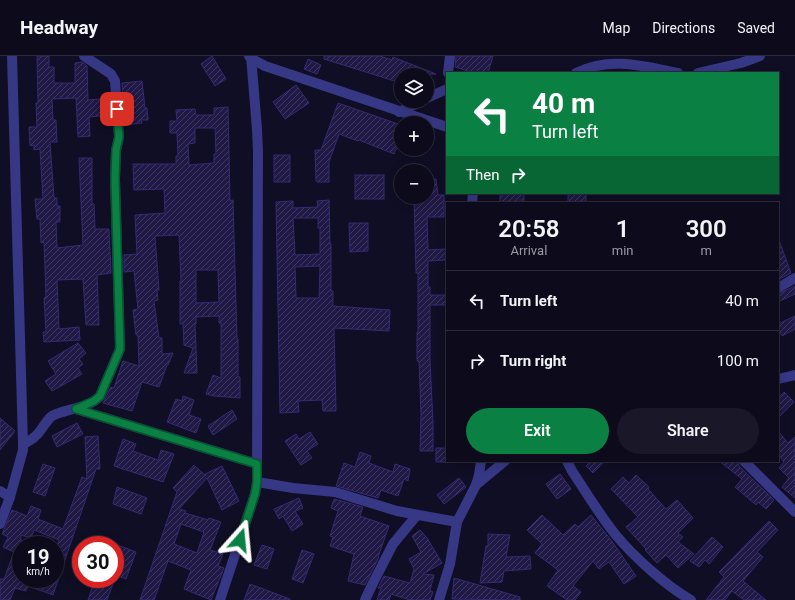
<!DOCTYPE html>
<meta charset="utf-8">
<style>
body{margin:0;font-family:Roboto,sans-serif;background:#1a1828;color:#f1f3f6;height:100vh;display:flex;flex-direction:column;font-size:15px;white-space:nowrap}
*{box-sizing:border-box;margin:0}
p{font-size:13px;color:#9a9aa3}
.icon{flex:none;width:22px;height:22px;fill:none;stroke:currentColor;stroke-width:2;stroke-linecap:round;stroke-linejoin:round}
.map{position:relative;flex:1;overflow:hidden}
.side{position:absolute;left:446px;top:146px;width:333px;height:260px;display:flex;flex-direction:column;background:#0c0a1b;border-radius:0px;box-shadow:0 2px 10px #0003,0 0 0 1px #2c2b3a}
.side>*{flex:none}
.hud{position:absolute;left:446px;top:16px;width:333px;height:122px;border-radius:0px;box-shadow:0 2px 10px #0003,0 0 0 1px #2c2b3a;background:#0b8043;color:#fff;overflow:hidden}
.buttons{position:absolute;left:394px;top:12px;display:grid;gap:8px}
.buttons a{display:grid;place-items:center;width:40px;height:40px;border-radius:50%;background:#0c0a1b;box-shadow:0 2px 10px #0003,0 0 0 1px #2c2b3a;font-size:20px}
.speed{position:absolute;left:12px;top:480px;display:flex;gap:8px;font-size:20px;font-weight:700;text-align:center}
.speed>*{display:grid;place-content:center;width:52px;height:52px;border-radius:50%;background:#0c0a1b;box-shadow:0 2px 10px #0003,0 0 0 1px #2c2b3a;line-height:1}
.speed small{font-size:10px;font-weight:400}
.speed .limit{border:6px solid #d22;background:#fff;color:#111}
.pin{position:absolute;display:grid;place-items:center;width:34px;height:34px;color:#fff;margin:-17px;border-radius:8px;box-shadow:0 2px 6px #0006}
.me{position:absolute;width:44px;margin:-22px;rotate:18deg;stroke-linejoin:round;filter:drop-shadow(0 0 3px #0008)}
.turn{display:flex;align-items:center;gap:14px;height:84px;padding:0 20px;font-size:18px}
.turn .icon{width:52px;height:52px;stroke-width:2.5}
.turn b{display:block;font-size:28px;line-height:34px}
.then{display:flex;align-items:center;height:38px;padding:0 20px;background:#0003;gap:8px;font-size:15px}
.eta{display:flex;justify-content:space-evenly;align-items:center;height:68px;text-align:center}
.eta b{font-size:24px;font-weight:600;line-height:28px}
.cta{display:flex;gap:8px;margin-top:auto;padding:8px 20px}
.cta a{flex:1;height:46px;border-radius:24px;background:#0b8043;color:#fff;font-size:16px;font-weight:600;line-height:46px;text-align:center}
.cta a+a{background:#1a1828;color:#f1f3f6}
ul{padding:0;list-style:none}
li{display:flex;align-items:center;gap:12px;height:60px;padding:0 20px;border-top:1px solid #2c2b3a}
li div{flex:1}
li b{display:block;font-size:15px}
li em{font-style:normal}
header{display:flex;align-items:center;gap:24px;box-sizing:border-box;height:56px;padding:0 20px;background:#0c0a1b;border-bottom:1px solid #2c2b3a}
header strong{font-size:19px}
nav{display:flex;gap:22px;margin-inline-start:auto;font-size:14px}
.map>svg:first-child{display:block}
.building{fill:url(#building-hatch);stroke:#352a73;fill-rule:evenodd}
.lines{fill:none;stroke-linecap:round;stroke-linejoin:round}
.minor{stroke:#373885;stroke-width:10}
.route-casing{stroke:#07532c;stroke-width:10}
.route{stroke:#0b8043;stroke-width:7}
</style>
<header>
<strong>Headway</strong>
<nav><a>Map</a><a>Directions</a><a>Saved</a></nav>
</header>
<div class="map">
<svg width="795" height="544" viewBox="0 0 795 544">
<defs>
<pattern id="building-hatch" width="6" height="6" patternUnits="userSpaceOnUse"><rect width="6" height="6" fill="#201946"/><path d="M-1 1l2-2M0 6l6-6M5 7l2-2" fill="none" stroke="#403962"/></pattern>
</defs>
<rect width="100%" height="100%" fill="#100e24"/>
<!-- building -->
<g class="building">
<polygon points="37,0 49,0 49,11 54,11 54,27 75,27 75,7 82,6 87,10 88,44 110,42 111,59 89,61 90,80 78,81 76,42 52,43 53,64 56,64 57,86 50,86 54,142 57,142 57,150 60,150 60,166 56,166 57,192 83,189 79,102 92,102 92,148 94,148 95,173 109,173 111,217 97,219 99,269 86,269 83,223 57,224 59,273 79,271 80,284 44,286 43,276 46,276 44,242 46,241 44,186 41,187 40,163 37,163 35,143 43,143 40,93 34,94 34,89 30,90 29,71 37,71 36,47 38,47"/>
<polygon points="212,0 226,23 215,30 201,8"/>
<polygon points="324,0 380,0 392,4 393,1 436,18 401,19 401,27 324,3"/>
<polygon points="456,0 493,0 488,17 475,17 455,11"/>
<polygon points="308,3 321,9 317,18 304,13"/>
<polygon points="142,25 145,52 147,52 148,64 141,64 142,67 125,69 122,27"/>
<polygon points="296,29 309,47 285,63 273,46"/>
<polygon points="338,47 401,69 401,80 394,98 359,84 358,85 339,78 329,106 329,126 317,126 317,125 316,125 315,94 321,94"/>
<path d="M228,51l2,94 3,-1 4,139h1v38h2v21l-26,-2 -8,-2 7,-19 8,3v-55h-2v-7l-23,1v7h-1l2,49h-13l9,-25 -9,-3 -1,-21h-3v-43h1l-2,-46 -24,1 4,54h-2l1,10 -4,1 5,37h3v16l11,-1 -5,12h-1l-8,22 -17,-5 -10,29 -29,-8 8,-16 3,1 9,-27 16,5 -1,-31h-2l-3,-25 5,-1 -4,-38 -10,1v-17l13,-1 -2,-39 30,-2 -1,-24 -30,1 -1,-26h43v-8h2l-1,-23h-7v-12h7l-1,-11 19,-1 1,6h18v-7zM195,72h20l1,26h-2v9l-25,2 -1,-21 7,-1zM196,214h22l1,32 -23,1z"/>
<rect x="274" y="99" width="16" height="27"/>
<rect x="355" y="119" width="29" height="24"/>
<polygon points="436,123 438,139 444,139 444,161 427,161 428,194 446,193 446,204 428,205 428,231 430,231 430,239 447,239 447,249 430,249 430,304 433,367 433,395 420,395 421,359 419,305 417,305 417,276 418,276 418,217 416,217 414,141 427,141 427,124"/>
<rect x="500" y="137" width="24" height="10"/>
<rect x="568" y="137" width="18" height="10"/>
<path d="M329,144l1,44h1v47h2v15l57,4 -1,21 -55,-3 2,83h-13l-1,-11 -24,1 1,11 -19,1 -4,-211 17,-1v7l25,-1 -1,-6zM293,162h25v10h2v26l-25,1zM320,210l-1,32h-23l-1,-31z"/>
<polygon points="349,167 368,167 368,195 350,196"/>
<polygon points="778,184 779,184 791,217 778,224"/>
<polygon points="795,230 795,238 778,246 778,238"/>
<polygon points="795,260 795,273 782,280 778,272 778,268"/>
<polygon points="78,287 86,297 79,303 83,308 78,312 82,318 52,335 45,325 56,318 48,305"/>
<polygon points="784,336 794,346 778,362 778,342"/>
<polygon points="183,340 194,344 189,359 201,363 196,377 167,366 176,343 182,345"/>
<polygon points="232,354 237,363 213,379 208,370"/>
<polygon points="0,362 15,375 0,394"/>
<polygon points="77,367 83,378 57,391 52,380"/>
<polygon points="778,375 788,387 795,381 795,442 782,431 789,422 779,412 784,406 778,398"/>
<polygon points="310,376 318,388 307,395 312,402 301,409 285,385 296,378 299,383"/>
<path d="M98,380l2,33h-4l-43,126 -25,-9 -2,5 -11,-3 -5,12h-10v-21h4l10,-27 -11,-5 5,-10 -6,-3 10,-24 15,6 4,-10 10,4 -3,9 25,10 19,-52 5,2 -2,-42zM34,474l25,10 -4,12v27h-39l5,-13v-31l10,3z"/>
<polygon points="123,383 136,388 133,395 158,404 161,394 174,398 163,426 114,410"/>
<polygon points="436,392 446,392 447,406 436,406"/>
<polygon points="360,396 371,400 369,407 393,416 395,408 410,413 408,425 404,423 398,440 381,434 378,442 336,430 344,407 355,411"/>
<polygon points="591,405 605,405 593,417 586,410"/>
<polygon points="719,405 738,405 739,410 774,444 766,453 758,446 756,449 735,431 742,423"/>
<polygon points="43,408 55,412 45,440 33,436"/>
<path d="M194,409l12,11 -1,-2 17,-8 17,35 -17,9 -15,-32 -28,31 7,2 -1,2 23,7 1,-2 12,4 -11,28 13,4 -5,12 6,2 -13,32 -27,-11 7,-19 -23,-9 -14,39h-14l37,-108 -4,-4zM181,468l23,8 -7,21 -23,-9z"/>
<polygon points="560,418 571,433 557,443 546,428"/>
<polygon points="636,419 649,431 648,433 666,453 677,444 693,462 678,477 683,481 678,486 694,498 678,512 666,499 657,507 645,494 646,493 626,471 638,461 611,433 623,421 629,427"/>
<polygon points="459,422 466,431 444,448 437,439"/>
<polygon points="117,431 147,442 141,458 113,448"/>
<polygon points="299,442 303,452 295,455 303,468 292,475 283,460 279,463 274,453"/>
<polygon points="334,443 363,451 360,460 389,470 378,501 379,501 365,529 348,525 354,498 330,490 333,481 330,480 338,455 331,452"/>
<polygon points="542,459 563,479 575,468 578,471 591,459 611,484 636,520 624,528 609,506 599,513 593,505 573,530 581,536 575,544 567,544 547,530 558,514 535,497 542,488 527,474"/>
<polygon points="769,465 778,474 757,496 763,501 743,525 766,544 744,544 732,535 725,544 706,544 724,521 719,516"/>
<polygon points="420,474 427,482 442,507 423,518 434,519 430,534 433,536 430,544 410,544 391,538 389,544 377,544 381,532 378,532 384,520 410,527 414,513 409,503 421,496 412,480"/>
<polygon points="488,478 510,479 506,501 530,500 531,513 504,515 502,526 480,527 486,490 488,490"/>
<polygon points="712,481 723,491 709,508 705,504 699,511 690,505"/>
<polygon points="115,488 136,496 126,523 115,519"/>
<polygon points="262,489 274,493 267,513 254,509"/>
<polygon points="302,494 314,498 303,527 292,523"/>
<polygon points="454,522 520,541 520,544 452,543"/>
<polygon points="95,523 115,523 107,544 88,544"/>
<polygon points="250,528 290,543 290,544 244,544"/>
</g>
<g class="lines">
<!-- minor -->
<g class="minor">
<polyline points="249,0 252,3 265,10 447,71"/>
<polyline points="448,17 450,0"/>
<path d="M576,17c34,-17 67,-7 102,0"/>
<polyline points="698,17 741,7 760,0"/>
<polyline points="427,42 447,33"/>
<polyline points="399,56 422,45"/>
<polyline points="472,147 473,137"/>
<polyline points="778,232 795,222"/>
<polyline points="778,323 795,319"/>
<polyline points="76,353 257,408"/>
<path d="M23,388c7,-3 13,-7 17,-13 4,-5 7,-11 12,-15 15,-8 36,-7 48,-20l20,-47 -5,-170 1,-29 3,-13 -4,-56 -4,-7 -27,-18"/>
<path d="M567,405l5,10c14,21 27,43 43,63 18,22 51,52 76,66"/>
<polyline points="744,405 795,456"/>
<polyline points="257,426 293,432 335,436 397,455 457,466"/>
<polyline points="476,429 505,405"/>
<polyline points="0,435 10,441"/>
<polyline points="0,468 10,441 23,394 23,388 12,0"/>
<polyline points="220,544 255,438 257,426 258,96 257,73 251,0"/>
<polyline points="365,544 373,527 393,488 417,459"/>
<polyline points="439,544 450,508 457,466 476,429 479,419 481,405"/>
</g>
</g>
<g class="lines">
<defs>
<polyline id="route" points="117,53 119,81 116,94 115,123 120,293 100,340 94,345 76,353 257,408 257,426 255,438 240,484"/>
</defs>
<!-- route casing -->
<use href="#route" class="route-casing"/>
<!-- route -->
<use href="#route" class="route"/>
</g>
</svg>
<div class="buttons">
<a><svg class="icon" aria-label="layers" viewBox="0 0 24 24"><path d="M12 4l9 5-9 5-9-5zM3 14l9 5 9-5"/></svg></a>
<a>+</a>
<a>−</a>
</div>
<div class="speed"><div>19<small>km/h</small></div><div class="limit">30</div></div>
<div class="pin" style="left:117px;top:53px;background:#d93025"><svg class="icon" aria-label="arrive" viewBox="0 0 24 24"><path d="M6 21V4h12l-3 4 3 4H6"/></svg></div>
<svg class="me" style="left:240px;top:484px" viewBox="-20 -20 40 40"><path d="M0-17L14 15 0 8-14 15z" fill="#0b8043" stroke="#fff" stroke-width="4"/></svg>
<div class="hud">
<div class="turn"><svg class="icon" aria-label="left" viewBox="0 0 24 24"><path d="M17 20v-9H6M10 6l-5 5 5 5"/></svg><div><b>40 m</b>Turn left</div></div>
<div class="then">Then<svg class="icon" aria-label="right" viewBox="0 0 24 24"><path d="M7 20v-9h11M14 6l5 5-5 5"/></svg></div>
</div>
<section class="side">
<div class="eta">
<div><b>20:58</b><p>Arrival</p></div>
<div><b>1</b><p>min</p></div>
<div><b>300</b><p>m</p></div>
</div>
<ul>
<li><svg class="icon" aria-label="left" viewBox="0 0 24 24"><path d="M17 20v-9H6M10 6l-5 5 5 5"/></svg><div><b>Turn left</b></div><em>40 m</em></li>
<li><svg class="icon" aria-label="right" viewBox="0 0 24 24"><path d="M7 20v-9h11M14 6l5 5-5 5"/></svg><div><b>Turn right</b></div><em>100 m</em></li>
</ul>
<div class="cta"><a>Exit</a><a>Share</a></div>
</section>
</div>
